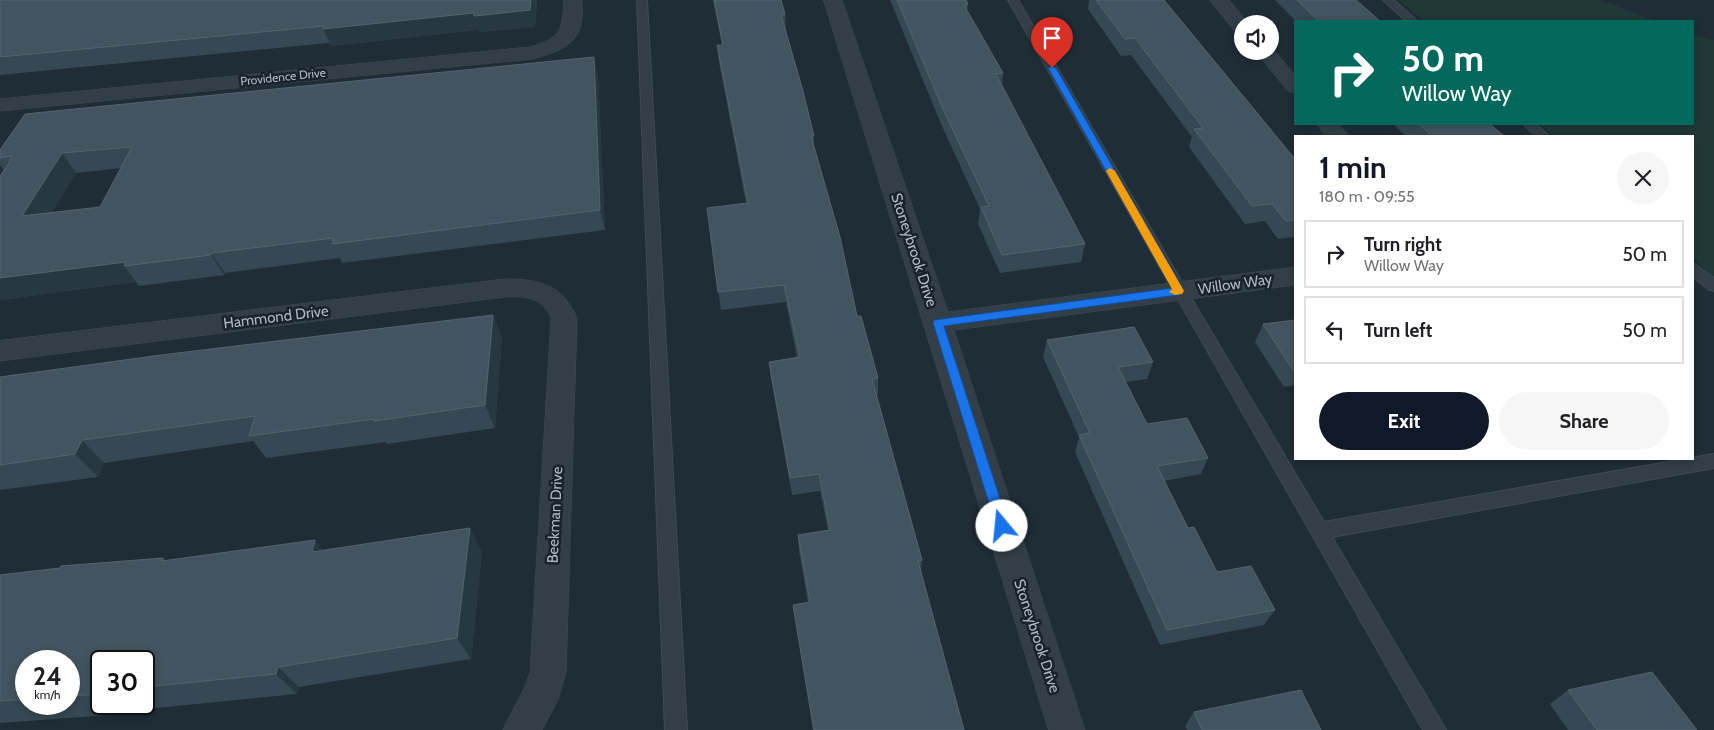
<!DOCTYPE html>
<meta charset="utf-8">
<style>
body{margin:0;font-family:Cabin,sans-serif;background:#f6f6f6;color:#202124;height:100vh;display:flex;flex-direction:column;font-size:19px;white-space:nowrap}
*{box-sizing:border-box;margin:0}
p{font-size:16px;color:#757577}
.icon{flex:none;width:28px;height:28px;fill:none;stroke:currentColor;stroke-width:2;stroke-linecap:round;stroke-linejoin:round}
.map{position:relative;flex:1;overflow:hidden}
.drawer{position:absolute;left:1294px;top:135px;width:400px;height:325px;display:flex;flex-direction:column;background:#fff;border-radius:0px;box-shadow:0 2px 8px #0003}
.drawer>*{flex:none}
.guide{position:absolute;left:1294px;top:20px;width:400px;height:105px;border-radius:0px;box-shadow:0 2px 8px #0003;background:#00695c;color:#fff;overflow:hidden}
.tools{position:absolute;left:1234px;top:15px;display:grid;gap:10px}
.tools a{display:grid;place-items:center;width:45px;height:45px;border-radius:50%;background:#fff;box-shadow:0 2px 8px #0003;font-size:25px}
.speed{position:absolute;left:15px;top:650px;display:flex;gap:10px;font-size:25px;font-weight:700;text-align:center}
.speed>*{display:grid;place-content:center;width:65px;height:65px;border-radius:50%;background:#fff;box-shadow:0 2px 8px #0003;line-height:1}
.speed small{font-size:12px;font-weight:400}
.speed .limit{border:2px solid #111;border-radius:8px;background:#fff;color:#111}
.pin{position:absolute;display:grid;place-items:center;width:42px;height:42px;color:#fff;margin:-51px -21px;border-radius:50% 50% 50% 0;rotate:-45deg;box-shadow:0 0 5px #0007}
.pin .icon{rotate:45deg}
.me{position:absolute;width:55px;margin:-28px;rotate:343deg;stroke-linejoin:round;filter:drop-shadow(0 0 4px #0008)}
.turn{display:flex;align-items:center;gap:18px;height:105px;padding:0 25px;font-size:22px}
.turn .icon{width:65px;height:65px;stroke-width:2.5}
.turn b{display:block;font-size:35px;line-height:42px}
.round{display:grid;place-items:center;flex:none;width:52px;height:52px;border-radius:26px;background:#f6f6f6}
.headline{display:flex;align-items:center;justify-content:space-between;height:85px;padding:0 25px}
h1{font-size:30px;font-weight:700;line-height:38px;color:#111827}
.cta{display:flex;gap:10px;margin-top:auto;padding:10px 25px}
.cta a{flex:1;height:58px;border-radius:30px;background:#111827;color:#fff;font-size:20px;font-weight:700;line-height:58px;text-align:center}
.cta a+a{background:#f6f6f6;color:#202124}
ul{padding:0;list-style:none}
li{display:flex;align-items:center;gap:15px;height:68px;margin:0 10px 8px;padding:0 15px;border:2px solid #e0e0e0;border-radius:0px}
li div{flex:1}
li b{display:block;font-size:19px}
li em{font-style:normal}
.map>svg:first-child{display:block}
.green{fill:#213837}
.lines{fill:none;stroke-linecap:round;stroke-linejoin:round}
.lane-casing{stroke:#3f4a54;stroke-width:2}
.street-casing{stroke:#3f4a54;stroke-width:1}
.lane{fill:#323f47;fill-rule:evenodd}
.street{fill:#323f47;fill-rule:evenodd}
.wall{fill:#364853;fill-rule:evenodd}
.shaded-wall{fill:#273843}
.building{fill:#435460;stroke:#53646f;fill-rule:evenodd}
.route{fill:#1a73e8;stroke:#114b97}
.slow{fill:#f59e0b}
.labels{text-anchor:middle;stroke-width:5;stroke-linejoin:round;paint-order:stroke}
.far-street-label{font-size:12px;fill:#acbac4;stroke:#18232c}
.street-label{font-size:15px;fill:#acbac4;stroke:#18232c}
</style>
<div class="map">
<svg width="1714" height="730" viewBox="0 0 1714 730">
<rect width="100%" height="100%" fill="#1f2d37"/>
<!-- green -->
<g class="green">
<polygon points="1399,0 1600,0 1656,21 1424,21"/>
<polygon points="1693,35 1714,40 1714,277 1693,258 1692,136 1554,136 1540,124 1692,124"/>
</g>
<g class="lines">
<defs>
<g id="lane">
<polygon points="637,0 647,0 687,730 665,730"/>
<polygon points="1008,0 1018,0 1187,291 1324,522 1714,454 1714,468 1332,537 1446,730 1423,730"/>
<polygon points="1383,0 1394,0 1417,21 1406,21"/>
<polygon points="1523,124 1536,124 1549,136 1536,136"/>
<polygon points="1692,262 1714,278 1714,291 1709,290 1692,276"/>
</g>
<g id="street">
<path d="M564,0h18c0,8 1,16 -1,24 -4,23 -30,30 -49,35l-532,52v-12l530,-52c32,-10 32,-16 34,-47z"/>
<polygon points="824,0 842,0 948,312 1295,267 1295,285 954,330 1085,730 1049,730"/>
<polygon points="1210,0 1229,0 1249,24 1242,24 1242,32 1235,31"/>
<polygon points="1271,47 1295,75 1295,93 1288,91 1255,51 1270,51"/>
<polygon points="1317,124 1338,124 1349,136 1326,136"/>
<path d="M505,279c35,0 57,5 72,39l-11,354 -8,28 -16,30h-39c9,-22 20,-34 27,-58l21,-354c-9,-21 -26,-22 -46,-21l-505,64v-20z"/>
</g>
</defs>
<!-- lane casing -->
<use href="#lane" class="lane-casing"/>
<!-- street casing -->
<use href="#street" class="street-casing"/>
<!-- lane -->
<use href="#lane" class="lane"/>
<!-- street -->
<use href="#street" class="street"/>
</g>
<!-- wall -->
<g class="wall">
<polygon points="0,0 537,0 535,27 479,32 478,30 331,46 329,43 0,75"/>
<polygon points="713,0 781,0 785,14 786,31 814,136 814,146 857,316 878,378 878,395 876,395 922,560 921,573 964,730 813,730 795,620 793,605 808,602 799,551 798,535 828,530 820,491 792,495 771,379 769,362 797,358 786,302 721,310 707,208 746,203 719,62 717,45 722,45"/>
<polygon points="890,0 966,0 968,4 967,11 1003,73 1002,86 1085,244 1081,262 1000,273 978,224 980,209 941,124"/>
<polygon points="1089,0 1164,0 1295,159 1295,237 1278,239 1265,221 1245,224 1189,147 1192,137 1131,55 1121,56 1088,9"/>
<polygon points="1275,0 1356,0 1380,21 1296,21"/>
<path d="M598,76l7,154 -263,33 -2,-5 -115,15 -1,2 -85,11 -3,-4 -136,18v-124l4,-6 -4,-5v-15zM121,168l-21,39 -48,5 24,-39z"/>
<polygon points="1395,124 1490,124 1504,136 1406,136 1394,125"/>
<polygon points="493,315 502,338 495,428 387,444 386,442 266,458 253,441 104,463 98,477 0,490 0,377"/>
<polygon points="1295,320 1295,385 1284,387 1255,342 1263,324"/>
<polygon points="1047,340 1153,362 1147,379 1126,382 1147,424 1208,458 1201,474 1164,481 1188,528 1217,572 1275,610 1264,625 1160,645 1075,452 1079,437 1043,357"/>
<path d="M323,550l159,1 -11,108 -172,28 -2,7 -160,16 -1,3 -136,10v-148l163,-17 3,3zM26,661h43v43h-43zM101,661h43v43h-43z"/>
<polygon points="1568,690 1697,730 1568,730 1550,704"/>
<polygon points="1194,712 1321,730 1187,730 1185,726"/>
</g>
<!-- shaded-wall -->
<g class="shaded-wall">
<polygon points="531,0 537,0 535,27 479,32 478,30 331,46 323,29"/>
<polygon points="594,57 598,76 605,230 600,210"/>
<polygon points="62,153 76,173 38,235 22,216"/>
<polygon points="211,253 225,273 224,275 211,255"/>
<polygon points="126,262 124,266 136,282 0,300 0,278"/>
<polygon points="493,315 502,338 495,428 485,405"/>
<polygon points="82,440 104,463 98,477 75,454"/>
<polygon points="470,528 482,551 471,659 457,638"/>
<polygon points="315,540 333,563 312,552"/>
<polygon points="278,667 299,687 297,694 276,674"/>
<polygon points="123,704 128,704 137,710 136,713"/>
</g>
<!-- building -->
<g class="building">
<polygon points="0,0 531,0 530,10 474,16 474,13 323,29 324,26 0,57"/>
<polygon points="714,0 781,0 785,14 781,15 803,91 814,136 811,136 840,237 857,316 861,316 878,378 872,379 922,560 918,561 964,730 814,730 793,605 810,602 798,535 830,530 819,474 790,478 769,362 800,357 784,285 718,292 707,208 748,203 717,45 723,45"/>
<polygon points="897,0 966,0 968,4 964,5 1003,73 996,74 1085,244 1002,255 981,207 989,206 942,107"/>
<polygon points="1096,0 1164,0 1295,159 1295,220 1286,221 1272,204 1252,206 1194,129 1203,128 1135,38 1125,39"/>
<polygon points="1297,0 1356,0 1380,21 1319,21"/>
<path d="M594,57l6,153 -268,34 2,-6 -123,15v2l-87,11 2,-4 -126,16v-102l9,-13 3,-7 -12,2v-8l25,-36zM132,147l-32,60 -78,9 40,-63z"/>
<polygon points="1419,124 1490,124 1504,136 1432,136"/>
<polygon points="493,315 485,405 374,421 374,419 249,436 255,416 82,440 75,454 0,465 0,377 161,355"/>
<polygon points="1295,320 1295,369 1293,370 1263,324"/>
<polygon points="1134,327 1153,362 1118,367 1147,424 1187,418 1208,458 1157,466 1188,528 1194,527 1217,572 1251,566 1275,610 1167,630 1079,435 1090,433 1047,340"/>
<polygon points="470,528 457,638 278,667 276,674 144,687 144,661 101,661 101,694 69,696 69,661 26,661 26,699 0,701 0,575 60,568 61,566 163,558 162,561 315,540 312,552"/>
<polygon points="1652,672 1697,730 1597,730 1568,690"/>
<polygon points="1301,690 1321,730 1202,730 1194,712"/>
</g>
<!-- route -->
<polygon class="route" points="1052,66 1056,68 1184,291 1179,295 944,326 1009,526 1007,530 998,530 996,526 933,323 934,320 1172,288 1048,68"/>
<!-- slow -->
<polygon class="slow" points="1110,168 1115,171 1184,291 1182,294 1175,295 1169,292 1172,289 1106,171"/>
<g class="labels">
<!-- far-street labels -->
<g class="far-street-label">
<text transform="translate(283 77) rotate(-6)" y="4">Providence Drive</text>
</g>
<!-- street labels -->
<g class="street-label">
<text transform="translate(914 250) rotate(72)" y="5">Stoneybrook Drive</text>
<text transform="translate(1235 284) rotate(-8)" y="5">Willow Way</text>
<text transform="translate(276 317) rotate(-7)" y="5">Hammond Drive</text>
<text transform="translate(555 515) rotate(-87)" y="5">Beekman Drive</text>
<text transform="translate(1037 636) rotate(72)" y="5">Stoneybrook Drive</text>
</g>
</g>
</svg>
<div class="tools">
<a><svg class="icon" aria-label="sound" viewBox="0 0 24 24"><path d="M4 9h4l5-4v14l-5-4H4zM17 9q2 3 0 6"/></svg></a>
</div>
<div class="speed"><div>24<small>km/h</small></div><div class="limit">30</div></div>
<div class="pin" style="left:1052px;top:68px;background:#d93025"><svg class="icon" aria-label="arrive" viewBox="0 0 24 24"><path d="M6 21V4h12l-3 4 3 4H6"/></svg></div>
<svg class="me" style="left:1002px;top:526px" viewBox="-20 -20 40 40"><circle r="19" fill="#fff"/><path d="M0-13L10 11 0 6-10 11z" fill="#1a73e8"/></svg>
<div class="guide">
<div class="turn"><svg class="icon" aria-label="right" viewBox="0 0 24 24"><path d="M7 20v-9h11M14 6l5 5-5 5"/></svg><div><b>50 m</b>Willow Way</div></div>
</div>
<section class="drawer">
<div class="headline"><div><h1>1 min</h1><p>180 m · 09:55</p></div><a class="round"><svg class="icon" aria-label="close" viewBox="0 0 24 24"><path d="M6 6l12 12M18 6L6 18"/></svg></a></div>
<ul>
<li><svg class="icon" aria-label="right" viewBox="0 0 24 24"><path d="M7 20v-9h11M14 6l5 5-5 5"/></svg><div><b>Turn right</b><p>Willow Way</p></div><em>50 m</em></li>
<li><svg class="icon" aria-label="left" viewBox="0 0 24 24"><path d="M17 20v-9H6M10 6l-5 5 5 5"/></svg><div><b>Turn left</b></div><em>50 m</em></li>
</ul>
<div class="cta"><a>Exit</a><a>Share</a></div>
</section>
</div>
